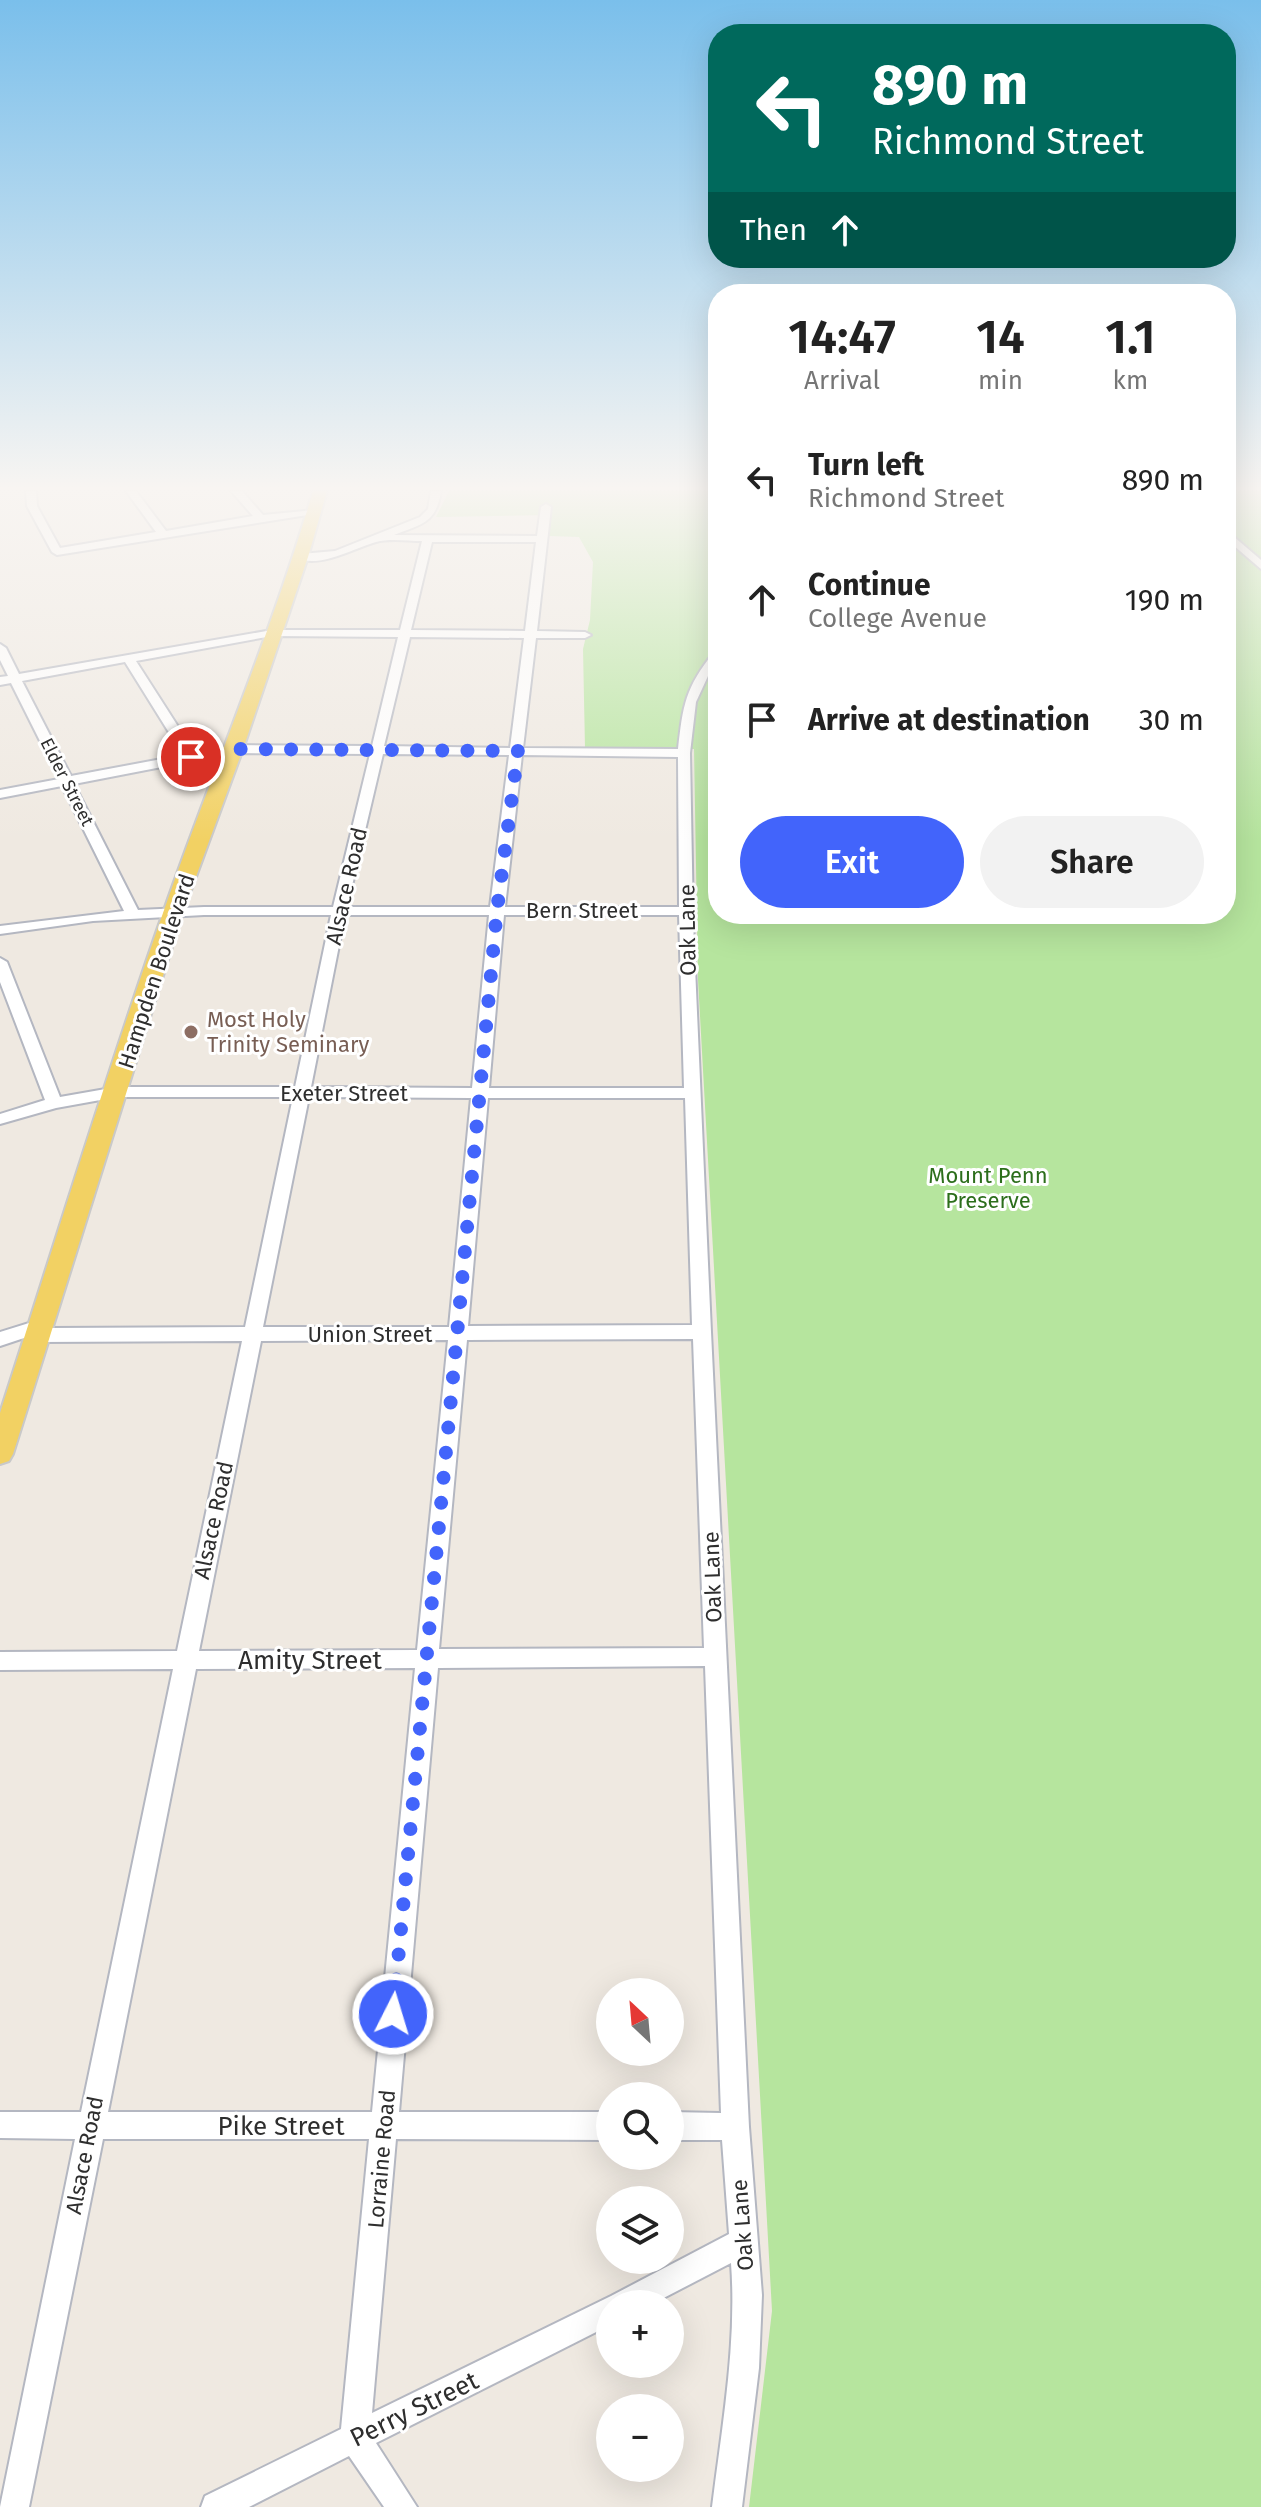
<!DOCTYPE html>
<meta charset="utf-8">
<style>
body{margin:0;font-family:"Fira Sans",sans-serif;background:#f2f2f2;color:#222;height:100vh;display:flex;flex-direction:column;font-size:30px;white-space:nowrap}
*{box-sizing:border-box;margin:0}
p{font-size:26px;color:#767676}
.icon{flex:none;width:44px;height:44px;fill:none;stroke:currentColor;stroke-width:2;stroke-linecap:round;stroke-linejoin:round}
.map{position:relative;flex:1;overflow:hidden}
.drawer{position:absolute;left:708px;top:284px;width:528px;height:640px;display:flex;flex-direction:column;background:#fff;border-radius:32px;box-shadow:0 8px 32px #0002}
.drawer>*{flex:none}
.top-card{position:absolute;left:708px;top:24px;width:528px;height:244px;border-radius:32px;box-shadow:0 8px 32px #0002;background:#00695c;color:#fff;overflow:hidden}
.needle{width:52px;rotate:334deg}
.fabs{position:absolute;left:596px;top:1978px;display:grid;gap:16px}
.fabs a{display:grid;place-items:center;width:88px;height:88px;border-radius:50%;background:#fff;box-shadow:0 8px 32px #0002;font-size:40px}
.pin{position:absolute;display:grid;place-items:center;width:68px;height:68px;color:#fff;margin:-34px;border:4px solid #fff;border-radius:50%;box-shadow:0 2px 8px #0007}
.me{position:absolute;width:88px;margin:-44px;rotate:5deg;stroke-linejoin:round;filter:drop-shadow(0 0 6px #0008)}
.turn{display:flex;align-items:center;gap:28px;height:168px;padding:0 32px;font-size:36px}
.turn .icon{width:104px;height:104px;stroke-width:2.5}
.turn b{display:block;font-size:56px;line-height:68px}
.then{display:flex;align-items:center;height:76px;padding:0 32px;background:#0003;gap:16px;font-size:30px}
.eta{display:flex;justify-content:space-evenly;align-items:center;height:136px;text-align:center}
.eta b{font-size:48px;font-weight:600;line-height:56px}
.action{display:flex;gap:16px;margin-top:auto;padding:16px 32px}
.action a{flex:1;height:92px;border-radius:48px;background:#4264fb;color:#fff;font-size:32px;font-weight:600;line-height:92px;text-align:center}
.action a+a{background:#f2f2f2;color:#222}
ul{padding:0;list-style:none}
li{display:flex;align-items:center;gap:24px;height:120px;padding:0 32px}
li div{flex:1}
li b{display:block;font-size:30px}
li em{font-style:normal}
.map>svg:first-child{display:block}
.green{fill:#b6e59e}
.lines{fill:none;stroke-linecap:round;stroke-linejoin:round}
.minor-casing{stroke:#b4b7c1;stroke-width:4}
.major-casing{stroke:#c9c9c9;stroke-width:4}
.minor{fill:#fff;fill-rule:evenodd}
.major{fill:#f2d163;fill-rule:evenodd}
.route{stroke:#4264fb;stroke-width:14;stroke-dasharray:0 25.2}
.education-dot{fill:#8d6e63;stroke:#fff;stroke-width:3}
.labels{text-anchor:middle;stroke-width:6;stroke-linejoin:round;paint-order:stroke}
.far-street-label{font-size:18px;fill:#2e2e2e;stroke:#fff}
.street-label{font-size:22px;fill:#2e2e2e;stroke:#fff}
.education-label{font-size:22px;fill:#785e54;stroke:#fff;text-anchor:start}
.park-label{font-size:22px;fill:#2c6e1b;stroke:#fff}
.near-street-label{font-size:26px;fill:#2e2e2e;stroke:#fff}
</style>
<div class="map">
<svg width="1261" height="2507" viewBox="0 0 1261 2507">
<rect width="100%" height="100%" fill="#efe9e1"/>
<!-- green -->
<polygon class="green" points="449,491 718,491 718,914 1226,914 1226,491 1261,491 1261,2507 749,2507 772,2311 698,980 694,749 585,748 583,649 590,620 593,562 579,537 549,536 550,515 436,517"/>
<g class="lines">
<defs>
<g id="minor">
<polygon points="26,491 36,491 37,506 60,548 156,532 126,491 136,491 166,531 253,516 231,491 242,491 263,515 315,510 320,513 57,555 52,552 27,506"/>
<path d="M431,491h10c-5,33 -20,33 -47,44l143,1 4,-29 5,-3 5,3 -14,124 48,1 6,3 -6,3h-49l-13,110 155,1c5,-44 7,-61 36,-97l4,-1v12l-10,13 -12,26 -6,51 3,168 18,411 38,795 13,168 -3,73 -17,139h-30c10,-81 25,-163 19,-244l-79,41h-42v21l-234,118 41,64h-33l-35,-51 -100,51h-48l4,-11 136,-67 28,-290h-266l-74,368h-29l75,-368 -75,-1v-26h81l92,-443 -173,1v-18l177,-1 65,-310 -203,1 -9,-6 -30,10v-14l42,-13 7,2 1,7 195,-1 48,-230h-176l-61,11 -56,16v-10l45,-14 -45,-118v-24l7,4 53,135 57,-10h178l36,-172h-127l-111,6 -93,13v-8l124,-15 -62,-125 -62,12v-8l59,-11 -48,-96 -11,2v-8l8,-1 -8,-16v-16l6,4 13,26 253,-44h128l22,-89c-15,0 -32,-3 -46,1 -22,6 -59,28 -80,15l5,-3 34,-3 85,-34 8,-8zM432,542h104l-11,89 -114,-1zM272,636l126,1 -26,109 -138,-1 -39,8 -59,-92zM410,637l114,1 -14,110 -126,-2zM125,662l58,93 -112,21 -49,-95zM234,753l136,1 -37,153h-129l-66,3 -64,-126zM383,754l126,1 -19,152h-143zM522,755l156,2 1,150h-174zM345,915h144l-17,173 -161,-1zM504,915h175l5,173h-195zM309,1097l162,1 -22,229h-186zM488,1098h197l7,227 -224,1zM693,1339l11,309 -265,1 28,-309zM448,1340l-31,310 -218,1 62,-310zM705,1666l16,447 -51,-1v28h52l7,94 -118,62 -239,117 24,-274 214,1v-28h-211l39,-444zM415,1668l-43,444h-264l88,-443z"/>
<polygon points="1226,530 1261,560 1261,569 1226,539"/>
</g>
<path id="major" d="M313,491h14l-19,66 -65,192 -60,163 -170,542 -4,7 -9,3v-51c54,-167 105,-335 163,-500 49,-141 108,-278 150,-422z"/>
</defs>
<!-- minor casing -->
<use href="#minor" class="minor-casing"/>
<!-- major casing -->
<use href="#major" class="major-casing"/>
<!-- minor -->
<use href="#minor" class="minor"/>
<!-- major -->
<use href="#major" class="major"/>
</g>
<!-- sky -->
<linearGradient id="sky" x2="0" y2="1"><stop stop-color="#7abfeb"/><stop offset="0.58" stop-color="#f8f5f2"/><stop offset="1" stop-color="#f8f5f2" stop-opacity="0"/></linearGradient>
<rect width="1261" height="842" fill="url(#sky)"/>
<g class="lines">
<!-- route -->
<polyline class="route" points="191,757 234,749 518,751 497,910 393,2014"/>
</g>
<!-- markers -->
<circle class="education-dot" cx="191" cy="1032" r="8"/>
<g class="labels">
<!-- far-street labels -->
<g class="far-street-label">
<text transform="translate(67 782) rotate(63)" y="6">Elder Street</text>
</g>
<!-- street labels -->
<g class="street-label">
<text transform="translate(346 886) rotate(-77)" y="8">Alsace Road</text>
<text x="582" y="918">Bern Street</text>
<text transform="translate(687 930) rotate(-91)" y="8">Oak Lane</text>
<text transform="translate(156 971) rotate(-72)" y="8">Hampden Boulevard</text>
<text x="344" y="1101">Exeter Street</text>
<text x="370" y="1342">Union Street</text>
<text transform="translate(213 1520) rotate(-78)" y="8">Alsace Road</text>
<text transform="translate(712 1577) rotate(-92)" y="8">Oak Lane</text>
<text transform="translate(84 2155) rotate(-79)" y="8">Alsace Road</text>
<text transform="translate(381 2159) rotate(-85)" y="8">Lorraine Road</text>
<text transform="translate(742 2225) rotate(-94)" y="8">Oak Lane</text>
</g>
<!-- education labels -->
<g class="education-label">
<text x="207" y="1027">Most Holy<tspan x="207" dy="25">Trinity Seminary</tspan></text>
</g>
<!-- park labels -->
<g class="park-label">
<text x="988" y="1183">Mount Penn<tspan x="988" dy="25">Preserve</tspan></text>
</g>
<!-- near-street labels -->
<g class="near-street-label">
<text x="310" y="1669">Amity Street</text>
<text x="281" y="2135">Pike Street</text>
<text transform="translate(414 2409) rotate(-26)" y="9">Perry Street</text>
</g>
</g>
</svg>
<div class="fabs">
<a><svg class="needle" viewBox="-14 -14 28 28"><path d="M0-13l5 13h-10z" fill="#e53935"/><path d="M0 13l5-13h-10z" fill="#767676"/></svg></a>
<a><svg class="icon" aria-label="search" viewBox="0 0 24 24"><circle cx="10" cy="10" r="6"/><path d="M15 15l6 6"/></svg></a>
<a><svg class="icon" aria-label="layers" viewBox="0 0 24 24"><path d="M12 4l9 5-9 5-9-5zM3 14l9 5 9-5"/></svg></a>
<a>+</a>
<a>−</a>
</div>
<div class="pin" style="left:191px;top:757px;background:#d93025"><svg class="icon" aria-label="arrive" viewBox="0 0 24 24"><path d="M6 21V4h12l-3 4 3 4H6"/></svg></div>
<svg class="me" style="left:393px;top:2014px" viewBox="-20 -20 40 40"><circle r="17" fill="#4264fb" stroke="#fff" stroke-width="3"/><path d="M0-11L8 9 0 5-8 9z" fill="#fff"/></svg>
<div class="top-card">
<div class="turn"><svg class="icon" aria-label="left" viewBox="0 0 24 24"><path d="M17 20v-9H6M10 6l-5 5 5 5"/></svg><div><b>890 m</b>Richmond Street</div></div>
<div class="then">Then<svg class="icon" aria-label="ahead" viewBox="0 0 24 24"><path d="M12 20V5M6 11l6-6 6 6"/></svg></div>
</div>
<section class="drawer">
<div class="eta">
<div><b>14:47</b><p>Arrival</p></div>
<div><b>14</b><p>min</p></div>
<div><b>1.1</b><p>km</p></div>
</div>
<ul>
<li><svg class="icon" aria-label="left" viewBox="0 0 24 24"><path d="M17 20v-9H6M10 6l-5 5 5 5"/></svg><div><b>Turn left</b><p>Richmond Street</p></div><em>890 m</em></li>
<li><svg class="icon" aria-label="ahead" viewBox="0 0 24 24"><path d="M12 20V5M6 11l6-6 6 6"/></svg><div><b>Continue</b><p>College Avenue</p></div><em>190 m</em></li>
<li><svg class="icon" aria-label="arrive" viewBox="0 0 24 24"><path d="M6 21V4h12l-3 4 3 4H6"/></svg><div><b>Arrive at destination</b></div><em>30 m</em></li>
</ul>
<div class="action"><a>Exit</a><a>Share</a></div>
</section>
</div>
